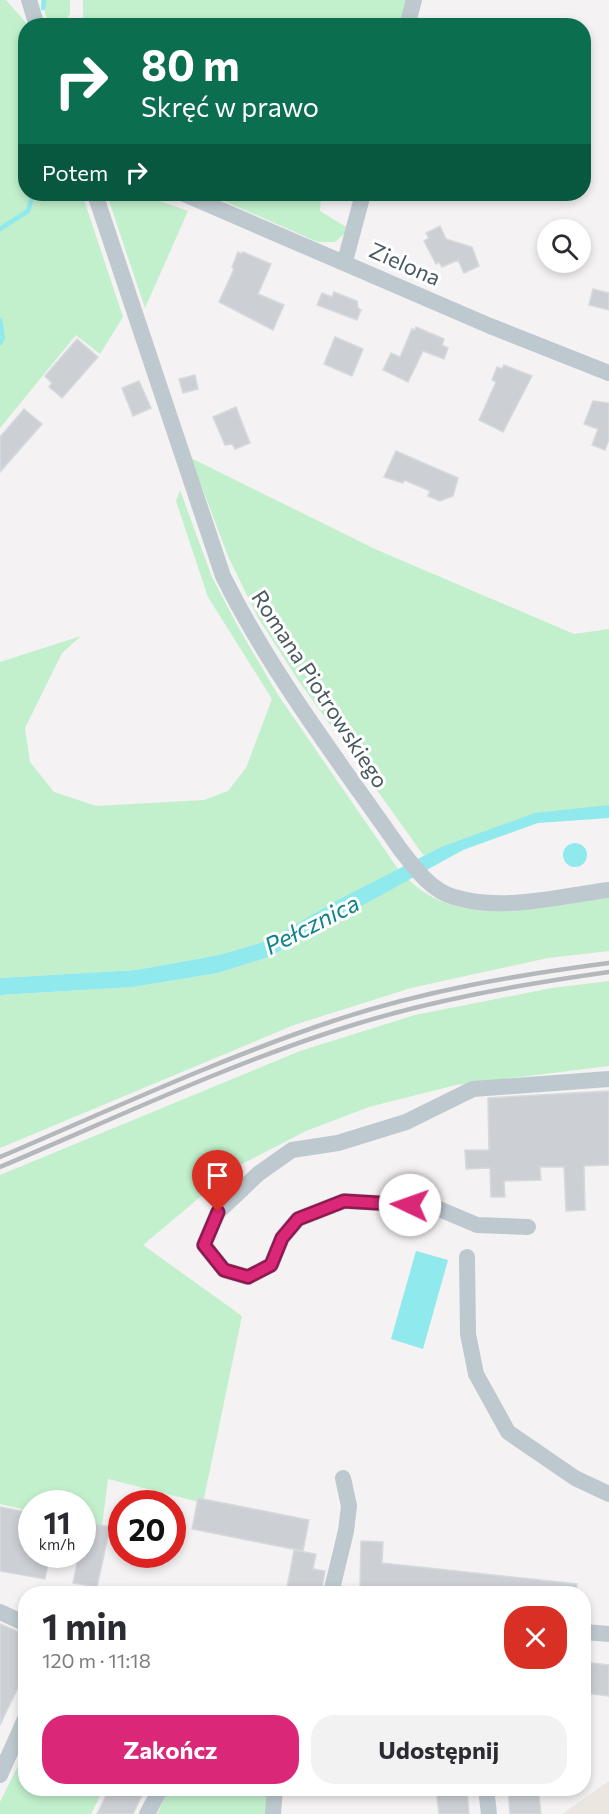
<!DOCTYPE html>
<html lang="pl">
<meta charset="utf-8">
<style>
body{margin:0;font-family:Commissioner,sans-serif;background:#f2f2f3;color:#2b2b33;height:100vh;display:flex;flex-direction:column;font-size:22px;white-space:nowrap}
*{box-sizing:border-box;margin:0}
p{font-size:20px;color:#7c7c81}
.icon{flex:none;width:33px;height:33px;fill:none;stroke:currentColor;stroke-width:2;stroke-linecap:round;stroke-linejoin:round}
.map{position:relative;flex:1;overflow:hidden}
.sheet{position:absolute;left:18px;top:1586px;width:573px;height:210px;display:flex;flex-direction:column;background:#fff;border-radius:24px;box-shadow:0 3px 9px #0003}
.sheet>*{flex:none}
.hud{position:absolute;left:18px;top:18px;width:573px;height:183px;border-radius:24px;box-shadow:0 3px 9px #0003;background:#0b6e4f;color:#fff;overflow:hidden}
.buttons{position:absolute;left:537px;top:219px;display:grid;gap:12px}
.buttons a{display:grid;place-items:center;width:54px;height:54px;border-radius:50%;background:#fff;box-shadow:0 3px 9px #0003;font-size:30px}
.speed{position:absolute;left:18px;top:1490px;display:flex;gap:12px;font-size:30px;font-weight:700;text-align:center}
.speed>*{display:grid;place-content:center;width:78px;height:78px;border-radius:50%;background:#fff;box-shadow:0 3px 9px #0003;line-height:1}
.speed small{font-size:15px;font-weight:400}
.speed .limit{border:9px solid #d22;background:#fff;color:#111}
.pin{position:absolute;display:grid;place-items:center;width:51px;height:51px;color:#fff;margin:-62px -26px;border-radius:50% 50% 50% 0;rotate:-45deg;box-shadow:0 0 6px #0007}
.pin .icon{rotate:45deg}
.me{position:absolute;width:66px;margin:-33px;rotate:273deg;stroke-linejoin:round;filter:drop-shadow(0 0 4px #0008)}
.turn{display:flex;align-items:center;gap:21px;height:126px;padding:0 24px;font-size:27px}
.turn .icon{width:78px;height:78px;stroke-width:2.5}
.turn b{display:block;font-size:42px;line-height:51px}
.then{display:flex;align-items:center;height:57px;padding:0 24px;background:#0003;gap:12px;font-size:22px}
.round{display:grid;place-items:center;flex:none;width:63px;height:63px;border-radius:24px;background:#f2f2f3}
.head{display:flex;align-items:center;justify-content:space-between;height:102px;padding:0 24px}
h1{font-size:36px;font-weight:700;line-height:45px}
.cta{display:flex;gap:12px;margin-top:auto;padding:12px 24px}
.cta a{flex:1;height:69px;border-radius:24px;background:#db2777;color:#fff;font-size:24px;font-weight:700;line-height:69px;text-align:center}
.cta a+a{background:#f2f2f3;color:#2b2b33}
.map>svg:first-child{display:block}
.commercial{fill:#ebe6e0}
.green{fill:#c2f0cc}
.water{fill:#90e9ec}
.lines{fill:none;stroke-linecap:round;stroke-linejoin:round}
.stream{stroke:#90e9ec;stroke-width:4.5}
.building{fill:#ccd0d4;stroke:#d6d9dd;stroke-width:1.5}
.minor{stroke:#bdc9ce;stroke-width:16}
.rail{stroke:#b4b8bc;stroke-width:4.5}
.route-casing{stroke:#8e194d;stroke-width:15}
.route{stroke:#db2777;stroke-width:10}
.labels{text-anchor:middle;stroke-width:6;stroke-linejoin:round;paint-order:stroke}
.street-label{font-size:22px;fill:#495960;stroke:#fff}
.water-label{font-size:24px;font-style:italic;fill:#0e8388;stroke:#fff}
</style>
<div class="map">
<svg width="609" height="1814" viewBox="0 0 609 1814">
<rect width="100%" height="100%" fill="#f4f2f2"/>
<!-- commercial -->
<polygon class="commercial" points="609,1781 609,1814 562,1814"/>
<!-- green -->
<g class="green">
<polygon points="0,0 6,0 28,25 26,26 26,194 82,194 123,317 100,354 76,335 0,428"/>
<polygon points="41,0 70,0 70,13 65,25 49,25"/>
<polygon points="83,0 409,0 401,26 83,25"/>
<polygon points="115,194 140,194 188,211 145,308 109,201"/>
<polygon points="208,194 321,194 320,211 346,227 344,234 335,242 318,242"/>
<polygon points="191,458 375,549 574,634 609,629 609,805 441,847 424,856 298,680 257,616 228,556"/>
<polygon points="180,490 212,577 237,625 278,695 398,869 267,941 219,955 136,970 0,978 0,662 81,636 62,653 25,728 30,762 54,792 96,806 204,800 228,791 246,768 272,699 208,597 176,501"/>
<path d="M408,879c52,52 136,27 201,19v53l-61,7 -137,30 -117,37 -294,123v-153l133,-8 85,-14 51,-16z"/>
<polygon points="609,981 609,1066 456,1085 369,1107 306,1131 236,1167 143,1245 242,1316 203,1503 108,1479 102,1526 83,1522 82,1503 32,1503 31,1511 0,1504 0,1175 300,1051 415,1015 552,988"/>
<polygon points="25,1752 26,1788 104,1788 91,1814 0,1814 0,1802"/>
<polygon points="170,1788 268,1788 267,1814 157,1814"/>
</g>
<!-- water -->
<g class="water">
<polygon points="609,805 609,818 538,823 463,850 269,957 218,973 133,987 0,995 0,978 136,970 219,955 267,941 336,901 441,847 535,813"/>
<circle cx="575" cy="855" r="12"/>
<polygon points="416,1251 448,1260 423,1349 391,1339"/>
</g>
<g class="lines">
<!-- stream -->
<g class="stream">
<polyline points="43,8 44,0"/>
<polyline points="0,229 28,211 33,194"/>
<polyline points="0,320 3,338 0,343"/>
</g>
</g>
<!-- building -->
<g class="building">
<polygon points="440,226 446,239 472,247 479,266 464,273 458,260 442,267 439,262 436,264 424,241 429,238 426,233"/>
<polygon points="238,252 242,254 243,252 271,264 258,294 284,305 273,330 219,302 234,269 232,267"/>
<polygon points="593,289 609,293 609,310 589,305"/>
<polygon points="334,292 357,301 358,308 361,310 357,320 317,305 322,293 332,297"/>
<polygon points="416,327 444,339 442,345 448,348 444,359 423,351 408,382 383,370 391,353 400,357 412,329 415,330"/>
<polygon points="335,337 363,349 352,376 324,364"/>
<polygon points="77,339 98,357 62,398 49,387 52,383 45,376"/>
<polygon points="504,365 532,376 503,432 479,420 496,382 492,380 497,367 502,369"/>
<polygon points="195,375 198,389 183,393 179,379"/>
<polygon points="139,381 151,408 133,416 122,388"/>
<polygon points="593,401 609,403 609,439 605,450 592,445 598,429 584,424"/>
<polygon points="236,407 250,443 235,449 232,444 225,445 213,417"/>
<polygon points="24,409 42,424 0,472 0,437"/>
<polygon points="396,451 458,478 453,496 440,501 428,496 430,491 404,480 403,483 384,477"/>
<polygon points="609,1091 609,1165 584,1166 585,1210 566,1211 564,1167 540,1167 541,1180 504,1181 505,1197 491,1197 490,1168 466,1169 465,1150 489,1150 488,1098"/>
<polygon points="198,1498 309,1520 303,1551 192,1529"/>
<polygon points="0,1507 32,1513 32,1554 50,1554 45,1579 0,1571"/>
<polygon points="86,1522 110,1527 97,1587 73,1583 79,1554 82,1554"/>
<polygon points="361,1541 383,1542 382,1563 577,1584 576,1593 401,1593 402,1589 360,1588"/>
<polygon points="294,1550 316,1554 313,1569 325,1571 321,1593 286,1593"/>
<polygon points="0,1624 26,1635 26,1671 0,1725"/>
<polygon points="584,1662 609,1665 609,1696 584,1693"/>
<polygon points="110,1788 128,1788 142,1795 133,1814 97,1814"/>
<polygon points="436,1788 467,1788 469,1814 439,1814"/>
<polygon points="508,1788 538,1788 541,1814 510,1814"/>
</g>
<g class="lines">
<!-- minor -->
<g class="minor">
<polyline points="29,0 37,26"/>
<polyline points="407,26 414,0"/>
<path d="M95,194l128,382c48,97 115,184 177,273 14,18 31,42 54,48 49,15 106,-1 155,-7"/>
<polyline points="184,194 490,326 609,373"/>
<polyline points="345,261 363,194"/>
<polyline points="528,1227 477,1225 432,1206 344,1201 298,1219 282,1238 271,1265 248,1277 224,1270 204,1245 218,1212 258,1174 292,1150 338,1143 406,1122 473,1089 609,1079"/>
<polyline points="467,1257 468,1334 476,1374 508,1432 575,1478 609,1494"/>
<polyline points="331,1593 346,1531 349,1506 343,1478"/>
<polyline points="0,1612 26,1624"/>
<polyline points="584,1632 609,1634"/>
<polyline points="0,1775 26,1717"/>
<polyline points="486,1788 489,1814"/>
<polyline points="147,1814 161,1788"/>
<polyline points="273,1814 275,1788"/>
</g>
<!-- rail -->
<g class="rail">
<path d="M0,1157c110,-47 219,-98 333,-136 90,-30 183,-46 276,-58"/>
<path d="M0,1167c111,-47 222,-100 337,-137 89,-29 180,-45 272,-58"/>
</g>
</g>
<g class="lines">
<defs>
<polyline id="route" points="218,1212 204,1245 224,1270 248,1277 271,1265 282,1238 298,1219 344,1201 410,1205"/>
</defs>
<!-- route casing -->
<use href="#route" class="route-casing"/>
<!-- route -->
<use href="#route" class="route"/>
</g>
<g class="labels">
<!-- street labels -->
<g class="street-label">
<text transform="translate(405 264) rotate(24)" y="8">Zielona</text>
<text transform="translate(320 689) rotate(57)" y="8">Romana Piotrowskiego</text>
</g>
<!-- water labels -->
<g class="water-label">
<text transform="translate(312 925) rotate(-27)" y="8">Pełcznica</text>
</g>
</g>
</svg>
<div class="buttons">
<a><svg class="icon" aria-label="search" viewBox="0 0 24 24"><circle cx="10" cy="10" r="6"/><path d="M15 15l6 6"/></svg></a>
</div>
<div class="speed"><div>11<small>km/h</small></div><div class="limit">20</div></div>
<div class="pin" style="left:218px;top:1212px;background:#d93025"><svg class="icon" aria-label="arrive" viewBox="0 0 24 24"><path d="M6 21V4h12l-3 4 3 4H6"/></svg></div>
<svg class="me" style="left:410px;top:1205px" viewBox="-20 -20 40 40"><circle r="19" fill="#fff"/><path d="M0-13L10 11 0 6-10 11z" fill="#db2777"/></svg>
<div class="hud">
<div class="turn"><svg class="icon" aria-label="right" viewBox="0 0 24 24"><path d="M7 20v-9h11M14 6l5 5-5 5"/></svg><div><b>80 m</b>Skręć w prawo</div></div>
<div class="then">Potem<svg class="icon" aria-label="right" viewBox="0 0 24 24"><path d="M7 20v-9h11M14 6l5 5-5 5"/></svg></div>
</div>
<section class="sheet">
<div class="head"><div><h1>1 min</h1><p>120 m · 11:18</p></div><a class="round" style="background:#d93025;color:#fff"><svg class="icon" aria-label="close" viewBox="0 0 24 24"><path d="M6 6l12 12M18 6L6 18"/></svg></a></div>
<div class="cta"><a>Zakończ</a><a>Udostępnij</a></div>
</section>
</div>
